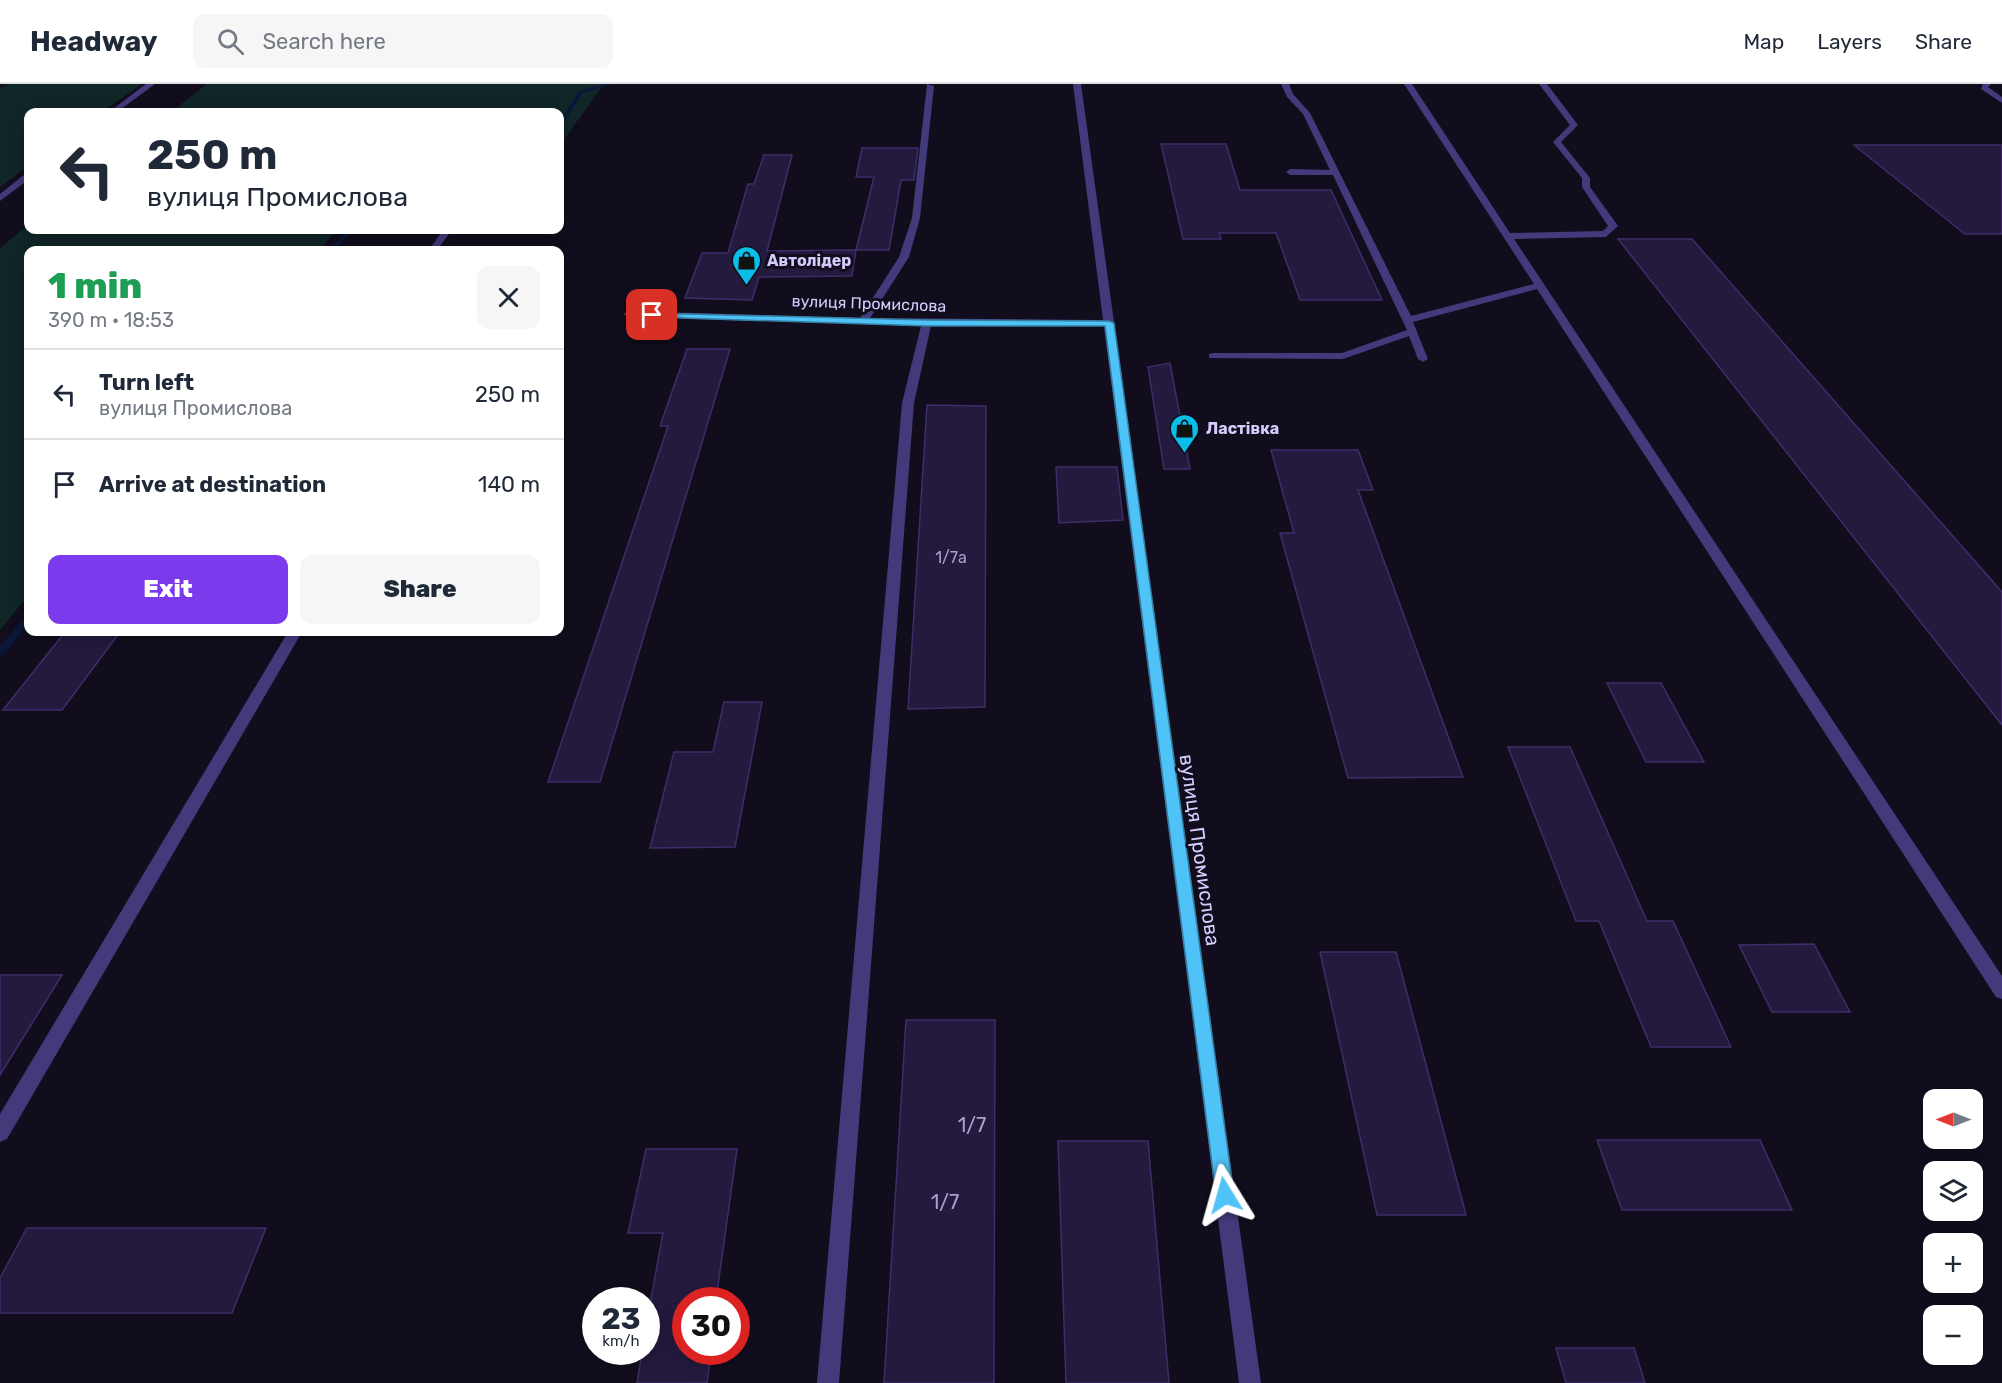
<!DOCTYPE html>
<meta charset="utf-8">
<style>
body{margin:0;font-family:Rubik,sans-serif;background:#f6f6f7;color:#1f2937;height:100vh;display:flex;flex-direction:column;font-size:22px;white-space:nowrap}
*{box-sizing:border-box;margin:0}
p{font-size:20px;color:#747a83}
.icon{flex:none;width:33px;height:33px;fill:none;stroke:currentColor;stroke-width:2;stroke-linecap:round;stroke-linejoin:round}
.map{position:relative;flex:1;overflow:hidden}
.details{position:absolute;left:24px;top:162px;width:540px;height:390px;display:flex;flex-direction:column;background:#fff;border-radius:12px;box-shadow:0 3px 15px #0003}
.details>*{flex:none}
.guide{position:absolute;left:24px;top:24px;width:540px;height:126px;border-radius:12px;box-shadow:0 3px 15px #0003;background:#fff;color:#1f2937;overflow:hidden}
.needle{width:39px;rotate:270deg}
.tools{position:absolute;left:1923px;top:1005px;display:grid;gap:12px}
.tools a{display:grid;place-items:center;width:60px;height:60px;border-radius:12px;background:#fff;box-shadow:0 3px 15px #0003;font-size:30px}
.speed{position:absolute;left:582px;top:1203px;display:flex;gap:12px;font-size:30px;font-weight:700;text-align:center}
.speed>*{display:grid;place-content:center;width:78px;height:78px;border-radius:50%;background:#fff;box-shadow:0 3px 15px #0003;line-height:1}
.speed small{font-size:15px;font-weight:400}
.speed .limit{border:9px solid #d22;background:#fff;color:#111}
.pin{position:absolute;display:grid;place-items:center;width:51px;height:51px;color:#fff;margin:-26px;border-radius:12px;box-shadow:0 3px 9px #0006}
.me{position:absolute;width:66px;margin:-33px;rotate:352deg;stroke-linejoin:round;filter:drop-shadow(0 0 4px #0008)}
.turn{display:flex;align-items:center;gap:21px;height:126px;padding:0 24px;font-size:27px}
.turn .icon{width:78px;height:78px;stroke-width:2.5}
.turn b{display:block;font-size:42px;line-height:51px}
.round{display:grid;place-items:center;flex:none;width:63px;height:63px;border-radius:12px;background:#f6f6f7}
.summary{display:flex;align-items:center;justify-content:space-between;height:102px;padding:0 24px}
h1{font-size:36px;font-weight:800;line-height:45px;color:#1e9e55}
.action{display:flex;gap:12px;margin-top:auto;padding:12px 24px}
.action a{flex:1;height:69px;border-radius:12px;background:#7c3aed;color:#fff;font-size:24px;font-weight:800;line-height:69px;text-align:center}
.action a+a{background:#f6f6f7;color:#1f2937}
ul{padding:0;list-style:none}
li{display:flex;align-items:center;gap:18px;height:90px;padding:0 24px;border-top:2px solid #e0e1e3}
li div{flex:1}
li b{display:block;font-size:22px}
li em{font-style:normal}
header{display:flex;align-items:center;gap:36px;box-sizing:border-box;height:84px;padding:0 30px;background:#fff;border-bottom:2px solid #e0e1e3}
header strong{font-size:28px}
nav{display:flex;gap:33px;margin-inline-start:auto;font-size:21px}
.search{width:420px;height:54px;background:#f6f6f7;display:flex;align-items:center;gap:15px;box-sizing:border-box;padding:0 21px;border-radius:12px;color:#747a83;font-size:22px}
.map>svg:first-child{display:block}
.green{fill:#102627}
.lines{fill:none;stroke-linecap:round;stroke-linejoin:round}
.stream{fill:#0b1739;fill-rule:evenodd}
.building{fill:#241a3e;stroke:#3e2d69;stroke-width:1.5}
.minor{fill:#423a7b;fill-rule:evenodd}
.route{fill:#4fc3f7;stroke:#337fa1;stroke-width:1.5}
.labels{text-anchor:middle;stroke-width:6;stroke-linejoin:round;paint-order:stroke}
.far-poi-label{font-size:16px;font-weight:bold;fill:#d6cbfd;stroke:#110d1d;text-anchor:start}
.far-street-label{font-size:16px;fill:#d6cbfd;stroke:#110d1d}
.number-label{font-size:16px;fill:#aa9fcd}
.street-label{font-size:20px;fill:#d6cbfd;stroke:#110d1d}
.near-number-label{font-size:20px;fill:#aa9fcd}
</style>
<header>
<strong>Headway</strong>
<div class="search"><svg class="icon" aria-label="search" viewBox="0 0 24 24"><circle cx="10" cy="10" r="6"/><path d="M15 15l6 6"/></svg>Search here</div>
<nav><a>Map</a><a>Layers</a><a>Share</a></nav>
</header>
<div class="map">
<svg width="2002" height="1299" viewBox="0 0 2002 1299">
<rect width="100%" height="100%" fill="#110d1d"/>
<!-- green -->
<g class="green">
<polygon points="9,0 142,0 102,28 28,28 28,82 0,103 0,4"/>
<polygon points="207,0 604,0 560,61 560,28 171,28"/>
<polygon points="28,141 28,146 337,146 319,166 28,166 28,512 0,546 0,164"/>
</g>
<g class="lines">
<!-- stream -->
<g class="stream">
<polygon points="604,0 613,0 583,9 562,41 560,42 560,37 579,7"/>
<polygon points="346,146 352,146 335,166 329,166"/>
<polygon points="28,532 28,541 3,571 0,572 0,562 25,533"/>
</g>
</g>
<!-- building -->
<g class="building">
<polygon points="1161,60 1226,60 1240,106 1331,106 1382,216 1300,216 1276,149 1219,149 1221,155 1183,155"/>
<polygon points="1854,61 2002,61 2002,150 1965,150"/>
<polygon points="862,64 918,64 914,96 901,96 889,166 856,166 874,93 856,93"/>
<polygon points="764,71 792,71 767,167 856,166 852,192 759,193 752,216 685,214 702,169 728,169 748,100 754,100"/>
<polygon points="1618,155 1692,155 2002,508 2002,641"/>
<polygon points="687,265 730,265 600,698 548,698 668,342 660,342"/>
<polygon points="1170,279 1190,385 1164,385 1148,283"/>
<polygon points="927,321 986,322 985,623 908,625"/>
<polygon points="1271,366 1358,366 1373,406 1358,406 1463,693 1348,694 1280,449 1294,449"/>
<polygon points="1056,383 1117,383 1123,436 1059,439"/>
<polygon points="65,548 120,548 62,626 3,626"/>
<polygon points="1607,599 1661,599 1704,678 1646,678"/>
<polygon points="724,618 762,618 735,763 650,764 674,668 713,668"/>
<polygon points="1508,663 1570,663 1647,837 1673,837 1731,963 1651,963 1599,837 1576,837"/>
<polygon points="1814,860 1850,928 1772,928 1739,861"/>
<polygon points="1320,868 1396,868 1466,1131 1377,1131"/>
<polygon points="0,891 62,891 0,991"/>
<polygon points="906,936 995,936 994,1299 884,1299"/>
<polygon points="1597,1056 1760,1056 1792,1126 1622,1126"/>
<polygon points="1058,1057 1148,1057 1169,1299 1066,1299"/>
<polygon points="646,1065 737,1065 716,1216 686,1216 686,1268 711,1268 707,1299 637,1299 642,1268 646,1268 646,1242 663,1149 628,1149"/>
<polygon points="27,1144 266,1144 232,1229 0,1229 0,1194"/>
<polygon points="1556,1264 1634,1264 1645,1299 1566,1299"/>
</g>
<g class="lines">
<!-- minor -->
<g class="minor">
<polygon points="146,0 155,0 117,28 109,28"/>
<polygon points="927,0 934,2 920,134 909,173 870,234 1103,236 1073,0 1081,0 1261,1299 1239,1299 1104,242 931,242 914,319 839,1299 817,1299 902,319 921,242 628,233 623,230 628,227 860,234 899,173 912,134"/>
<polygon points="1281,0 1289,0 1293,10 1310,29 1411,232 1534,200 1404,0 1412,0 1510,149 1603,147 1608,142 1582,103 1582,94 1553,58 1570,41 1539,0 1547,0 1578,41 1561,58 1590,94 1590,103 1618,142 1606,153 1514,155 2002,892 2002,915 1996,913 1537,205 1413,238 1428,275 1423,278 1418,275 1409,252 1343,275 1209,274 1209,270 1213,269 1342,269 1407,246 1333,91 1290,91 1286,88 1290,85 1330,86 1303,30 1287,13"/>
<polygon points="1983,0 1991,0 1988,3 2002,13 2002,19 1981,5"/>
<polygon points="25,90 28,90 28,96 0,117 0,110"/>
<polygon points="443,146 452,146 437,166 429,166"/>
<polygon points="288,548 302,548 7,1055 0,1058 0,1030"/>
</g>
</g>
<!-- route -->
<polygon class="route" points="648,229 927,236 1109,237 1114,239 1234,1111 1231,1117 1225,1120 1218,1117 1216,1111 1105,242 927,242 652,233 647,231"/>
<!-- icons -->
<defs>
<symbol id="shop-pin" viewBox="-11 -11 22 30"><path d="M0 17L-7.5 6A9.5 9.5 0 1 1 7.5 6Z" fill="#0abeea" stroke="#110d1d"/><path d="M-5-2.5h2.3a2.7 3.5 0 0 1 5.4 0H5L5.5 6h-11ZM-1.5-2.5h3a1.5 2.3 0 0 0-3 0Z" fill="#111"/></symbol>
</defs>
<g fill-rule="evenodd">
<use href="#shop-pin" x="730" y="160" width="33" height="45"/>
<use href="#shop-pin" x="1168" y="328" width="33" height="45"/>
</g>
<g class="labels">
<!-- far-poi labels -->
<g class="far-poi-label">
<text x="767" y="182">Автолідер</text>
<text x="1206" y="350">Ластівка</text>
</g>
<!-- far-street labels -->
<g class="far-street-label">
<text transform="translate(869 219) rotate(2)" y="6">вулиця Промислова</text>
</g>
<!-- number labels -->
<g class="number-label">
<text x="951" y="479">1/7а</text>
</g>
<!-- street labels -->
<g class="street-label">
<text transform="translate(1200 766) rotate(82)" y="7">вулиця Промислова</text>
</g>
<!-- near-number labels -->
<g class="near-number-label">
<text x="972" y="1048">1/7</text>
<text x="945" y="1125">1/7</text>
</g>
</g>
</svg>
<div class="tools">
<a><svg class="needle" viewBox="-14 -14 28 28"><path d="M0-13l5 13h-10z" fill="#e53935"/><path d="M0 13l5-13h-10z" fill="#747a83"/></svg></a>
<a><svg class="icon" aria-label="layers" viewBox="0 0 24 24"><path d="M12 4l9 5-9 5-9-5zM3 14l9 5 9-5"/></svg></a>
<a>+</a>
<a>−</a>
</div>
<div class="speed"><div>23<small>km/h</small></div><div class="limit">30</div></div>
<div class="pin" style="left:652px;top:231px;background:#d93025"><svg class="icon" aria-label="arrive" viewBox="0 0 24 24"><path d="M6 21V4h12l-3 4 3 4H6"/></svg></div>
<svg class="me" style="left:1225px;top:1111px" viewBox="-20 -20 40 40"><path d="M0-17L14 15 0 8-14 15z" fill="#4fc3f7" stroke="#fff" stroke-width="4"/></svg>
<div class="guide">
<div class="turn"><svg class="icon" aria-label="left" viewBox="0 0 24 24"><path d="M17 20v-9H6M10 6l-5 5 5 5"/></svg><div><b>250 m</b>вулиця Промислова</div></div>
</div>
<section class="details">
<div class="summary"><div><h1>1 min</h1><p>390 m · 18:53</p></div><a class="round"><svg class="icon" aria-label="close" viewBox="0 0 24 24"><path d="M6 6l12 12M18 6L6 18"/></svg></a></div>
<ul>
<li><svg class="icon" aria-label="left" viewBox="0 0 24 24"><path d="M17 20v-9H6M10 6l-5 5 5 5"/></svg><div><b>Turn left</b><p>вулиця Промислова</p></div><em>250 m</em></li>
<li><svg class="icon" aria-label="arrive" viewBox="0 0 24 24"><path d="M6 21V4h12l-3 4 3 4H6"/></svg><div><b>Arrive at destination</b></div><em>140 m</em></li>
</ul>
<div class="action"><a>Exit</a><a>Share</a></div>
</section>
</div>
